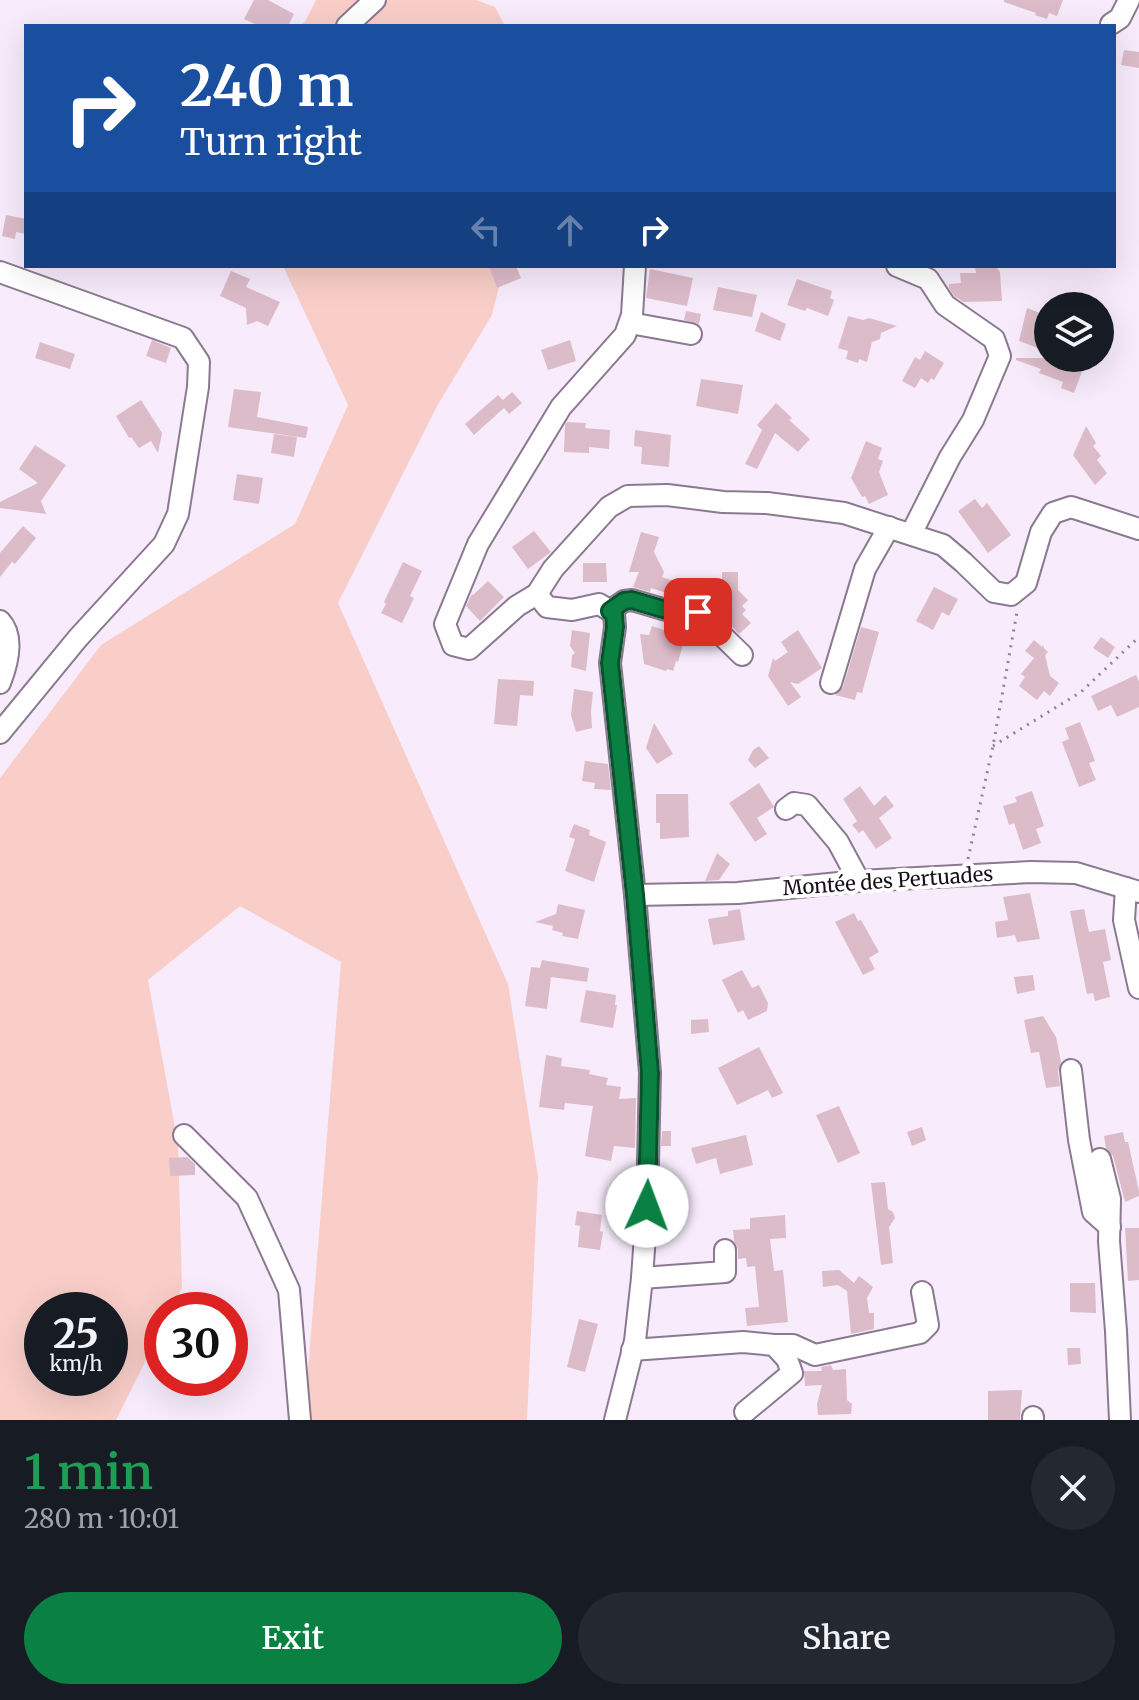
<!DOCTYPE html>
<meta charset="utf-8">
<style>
body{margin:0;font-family:Merriweather,serif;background:#242831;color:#f1f3f6;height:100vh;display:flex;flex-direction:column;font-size:30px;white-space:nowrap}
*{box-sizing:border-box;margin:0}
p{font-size:26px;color:#9ea1a6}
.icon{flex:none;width:44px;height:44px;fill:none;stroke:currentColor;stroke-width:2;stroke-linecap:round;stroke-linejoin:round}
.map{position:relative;height:1420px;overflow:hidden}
.drawer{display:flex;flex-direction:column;background:#171b24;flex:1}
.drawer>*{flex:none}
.guide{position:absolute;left:24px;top:24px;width:1092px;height:244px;border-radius:0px;box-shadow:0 8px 32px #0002;background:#1a4fa0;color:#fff;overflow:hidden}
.controls{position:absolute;left:1034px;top:292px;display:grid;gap:16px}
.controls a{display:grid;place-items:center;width:80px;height:80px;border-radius:50%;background:#171b24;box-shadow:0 8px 32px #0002;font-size:40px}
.speed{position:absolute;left:24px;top:1292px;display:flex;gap:16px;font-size:40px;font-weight:700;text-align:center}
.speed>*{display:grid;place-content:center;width:104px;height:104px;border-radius:50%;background:#171b24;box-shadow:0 8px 32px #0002;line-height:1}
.speed small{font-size:20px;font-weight:400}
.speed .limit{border:12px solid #d22;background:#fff;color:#111}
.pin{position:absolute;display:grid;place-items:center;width:68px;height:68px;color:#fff;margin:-34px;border-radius:16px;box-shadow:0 4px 12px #0006}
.me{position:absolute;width:88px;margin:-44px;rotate:2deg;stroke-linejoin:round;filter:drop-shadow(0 0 6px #0008)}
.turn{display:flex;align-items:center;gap:28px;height:168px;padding:0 24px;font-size:36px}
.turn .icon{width:104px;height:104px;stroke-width:2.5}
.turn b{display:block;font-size:56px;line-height:68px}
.lanes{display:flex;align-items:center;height:76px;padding:0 24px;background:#0003;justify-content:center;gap:40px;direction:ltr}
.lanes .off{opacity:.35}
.round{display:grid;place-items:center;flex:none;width:84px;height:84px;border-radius:42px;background:#242831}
.overview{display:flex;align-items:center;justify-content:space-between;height:136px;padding:0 24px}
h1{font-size:48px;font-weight:600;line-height:60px;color:#1e9e55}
.action{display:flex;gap:16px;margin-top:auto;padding:16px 24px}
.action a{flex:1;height:92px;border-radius:48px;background:#0b8043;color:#fff;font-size:32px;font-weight:600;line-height:92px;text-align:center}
.action a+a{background:#242831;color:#f1f3f6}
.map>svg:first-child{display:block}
.green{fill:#f9cec8;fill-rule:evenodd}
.building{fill:#ddbcc9}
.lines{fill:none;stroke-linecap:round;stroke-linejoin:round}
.minor-casing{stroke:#8b7991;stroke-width:24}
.path{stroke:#8e8591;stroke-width:3;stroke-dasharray:2 6;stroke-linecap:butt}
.minor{stroke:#fff;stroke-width:20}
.route-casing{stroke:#07532c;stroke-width:20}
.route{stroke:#0b8043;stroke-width:14}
.labels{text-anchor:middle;stroke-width:8;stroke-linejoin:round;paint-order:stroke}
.street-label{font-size:20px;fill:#150e17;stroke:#fff}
</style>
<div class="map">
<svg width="1139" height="1420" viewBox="0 0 1139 1420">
<rect width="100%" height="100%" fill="#f8ecfc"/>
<!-- green -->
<g class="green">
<polygon points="316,0 476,0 495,7 505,26 299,26 305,22"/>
<path d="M283,266h221l-12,49 -55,91 -99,197 170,381 30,192 -11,244h-223l37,-458 -101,-56 -92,74 30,164 4,144 -11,22h-9v18l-46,92h-116v-642l101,-133 194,-121 53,-119zM42,1310h68v68h-68z"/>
</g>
<!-- building -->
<g class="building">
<polygon points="254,0 268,0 294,14 288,26 259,26 244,19"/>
<polygon points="1004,0 1063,0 1057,16 1049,13 1047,19 1035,15 1036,13 1004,2"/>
<polygon points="1124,50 1139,52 1139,68 1121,65"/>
<polygon points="6,215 26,219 26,234 16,232 15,239 2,236"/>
<polygon points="489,266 516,266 521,278 497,288"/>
<polygon points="991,266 997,268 1000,272 1002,301 964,302 954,296 949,288 949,284 961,283 960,273 976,273 975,267"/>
<polygon points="650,269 693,278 687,306 646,298"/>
<polygon points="231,271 250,279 246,287 280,302 268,326 257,321 247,325 246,308 220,296"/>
<polygon points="797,279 832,291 830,298 834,300 828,316 807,308 805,311 787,305"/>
<polygon points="718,287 757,295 752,317 713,310"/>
<polygon points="1027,308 1048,316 1038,348 1019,341"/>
<polygon points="686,311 701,314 699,324 684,320"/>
<polygon points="761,312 786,324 780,341 755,331"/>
<polygon points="848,316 863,320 869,318 897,326 881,333 880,339 872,342 867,362 859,359 858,363 846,359 848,351 838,348"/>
<polygon points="152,340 171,348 166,363 146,356"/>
<polygon points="570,340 576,361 548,370 541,350"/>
<polygon points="40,342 75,354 70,369 35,358"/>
<polygon points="925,351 944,363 934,380 931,378 928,383 921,378 915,388 902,381 915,357 920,360"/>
<polygon points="1016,358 1087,358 1074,393 1061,388 1063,382 1039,373 1041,369 1016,360"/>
<polygon points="701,379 743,385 738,414 696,406"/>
<polygon points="234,389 261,392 257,417 308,427 306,438 228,427"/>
<polygon points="512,392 522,403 509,414 504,408 474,435 465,424 498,395 503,400"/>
<polygon points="141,400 162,433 158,453 151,441 139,448 131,437 129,438 116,416"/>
<polygon points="776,403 792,418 789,420 810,439 798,452 775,433 757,469 745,464 762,430 757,425"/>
<polygon points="567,422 586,423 585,428 610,430 609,449 589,447 589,453 564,452 565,425"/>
<polygon points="1086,426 1096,443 1093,446 1101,456 1097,460 1107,473 1095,485 1073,455"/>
<polygon points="635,430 671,435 669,467 641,464 642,447 634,446"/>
<polygon points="274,434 297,437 294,457 271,453"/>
<polygon points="866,441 882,448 878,459 883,461 879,472 888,495 869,504 865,496 862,497 851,478"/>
<polygon points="35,445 66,465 41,501 46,514 0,508 0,502 38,483 19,469"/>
<polygon points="237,474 263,478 259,504 233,500"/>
<polygon points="975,499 982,508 987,503 1011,535 988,553 958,511"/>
<polygon points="23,526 36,538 15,564 12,562 0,577 0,553"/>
<polygon points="534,531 551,552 528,569 512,547"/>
<polygon points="641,532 659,537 654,552 664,572 662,577 686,585 667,593 651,588 650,592 633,587 639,572 629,572"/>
<polygon points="403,562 422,571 410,596 414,598 402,623 381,613 386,604 384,602"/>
<polygon points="583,563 606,563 607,582 583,582"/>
<polygon points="722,572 738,572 738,590 748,600 742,606 746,610 742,614 751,623 739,634 716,609 717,586 722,586"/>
<polygon points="488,581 504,597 480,621 466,606 472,594 473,595"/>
<polygon points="934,587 958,599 949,616 942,612 933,630 916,621"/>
<polygon points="652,626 685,637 678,662 676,661 673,671 667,669 666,671 644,664 640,634 649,635"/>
<polygon points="861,627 879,632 862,693 857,692 855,700 835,695 843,687"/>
<polygon points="572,630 590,633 586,671 571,667 572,655 575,653 570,646"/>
<polygon points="798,630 822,668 798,684 790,682 801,697 788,706 768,676 773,658 775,661 788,652 781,642"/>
<polygon points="1101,637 1115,647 1108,658 1093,648"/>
<polygon points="1034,640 1042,647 1043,645 1044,648 1048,652 1045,655 1050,676 1059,683 1050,696 1044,691 1037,700 1019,686 1025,677 1021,674 1034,658 1025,651"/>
<polygon points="1136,675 1139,682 1139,707 1117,717 1111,705 1098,711 1091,696"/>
<polygon points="498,679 534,681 533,696 520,695 517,726 494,724"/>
<polygon points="574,689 593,692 591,711 592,728 576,732 571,715"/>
<polygon points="1080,722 1095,761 1089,763 1096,780 1079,787 1062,742 1069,739 1065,728"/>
<polygon points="654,723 673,754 657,764 646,748"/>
<polygon points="759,746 769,758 755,768 748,760 753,750"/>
<polygon points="585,761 608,764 611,790 594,789 595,783 582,781"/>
<polygon points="759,783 774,807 757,818 767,834 755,842 729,803"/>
<polygon points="860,786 874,806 885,795 894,806 879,818 892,838 876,849 863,830 859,833 852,825 857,821 843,799"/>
<polygon points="1032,791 1044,826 1036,829 1041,843 1023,850 1014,823 1009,825 1003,806 1017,802 1015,797"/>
<polygon points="656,794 688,794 689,837 660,839 660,823 656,823"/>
<polygon points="574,824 590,830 589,835 606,842 594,882 565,871 575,839 569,837"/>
<polygon points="717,853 730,864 719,880 705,881"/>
<polygon points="1030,893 1040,939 1017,942 1015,935 997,938 995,922 1008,920 1003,897"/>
<polygon points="558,904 585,910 578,939 562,936 563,933 552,930 553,926 535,922 556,914"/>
<polygon points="740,909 745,940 713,945 708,919 728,916 728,911"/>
<polygon points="1084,909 1089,932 1105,929 1111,960 1103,962 1110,997 1095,1001 1093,993 1087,994 1070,911"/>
<polygon points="854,913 858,921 861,920 879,952 869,958 875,969 863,975 835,922"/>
<polygon points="542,960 589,968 587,982 551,977 547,1009 525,1006 531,967 540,968"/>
<polygon points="742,970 752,988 759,985 768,1003 767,1011 748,1020 743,1010 738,1013 722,980"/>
<polygon points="1033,975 1035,990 1017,994 1014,977"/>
<polygon points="586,990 616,995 615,1005 617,1005 613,1028 580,1022"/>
<polygon points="1043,1016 1056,1037 1061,1062 1058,1071 1060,1086 1046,1088 1039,1052 1031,1053 1024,1020"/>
<polygon points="708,1019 709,1032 691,1034 691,1020"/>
<polygon points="759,1047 783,1093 772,1098 768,1090 737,1105 718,1068"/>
<polygon points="546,1055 562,1058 561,1066 590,1070 589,1074 608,1078 606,1085 621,1087 619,1099 636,1098 635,1148 614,1146 611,1161 585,1156 593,1106 565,1103 564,1110 539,1107"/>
<polygon points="839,1106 860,1153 838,1163 816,1115"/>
<polygon points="922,1127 926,1140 912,1146 907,1132"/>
<polygon points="662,1131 671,1131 671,1146 661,1146"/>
<polygon points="1123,1132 1125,1142 1128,1142 1139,1191 1139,1196 1125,1202 1113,1156 1106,1148 1104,1136"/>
<polygon points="746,1135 753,1165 720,1174 716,1158 696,1164 691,1148"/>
<polygon points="187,1157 195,1164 195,1175 170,1176 169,1158"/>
<polygon points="885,1182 888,1209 893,1212 895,1218 889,1227 893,1263 881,1265 871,1183"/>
<polygon points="577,1211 602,1215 600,1231 603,1232 600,1250 578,1247 580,1226 575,1225"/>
<polygon points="785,1215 786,1238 770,1239 774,1271 783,1270 788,1322 747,1326 745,1308 759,1307 755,1266 747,1267 746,1258 738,1259 738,1249 734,1241 733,1230 750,1229 750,1218"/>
<polygon points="1125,1228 1139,1228 1139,1280 1128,1281"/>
<polygon points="839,1270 854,1283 859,1276 873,1287 867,1298 869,1313 874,1313 874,1329 851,1334 847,1291 838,1285 823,1287 822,1271"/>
<polygon points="1070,1283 1095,1283 1096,1313 1070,1312"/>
<polygon points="579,1319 598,1324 585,1372 567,1367"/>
<polygon points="1067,1348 1080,1348 1081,1364 1068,1365"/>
<polygon points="831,1365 833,1370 846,1369 847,1400 852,1404 851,1414 818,1415 817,1404 822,1385 805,1386 804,1371 822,1371 821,1367"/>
<polygon points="1022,1390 1020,1420 988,1420 988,1391"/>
</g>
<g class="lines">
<defs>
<g id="minor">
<polyline points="1111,24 1120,18 1129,0"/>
<polyline points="347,26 375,0"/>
<polyline points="897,266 928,279 945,305 994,339 1000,356 973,420 950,457 911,534"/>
<polyline points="0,272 183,338 199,362 198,387 178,514 164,544 78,638 0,733"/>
<polyline points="630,323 691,334"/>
<polyline points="537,594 517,606 469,649 453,645 445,624 478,544 561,407 625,335 632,315 635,266"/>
<polyline points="610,611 624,601 632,600 683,615 698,612 742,655"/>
<path d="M0,621c15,16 7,44 0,62"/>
<polyline points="831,683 865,569 889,527"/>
<polyline points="786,809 794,803 807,805 838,842 859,881"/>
<polyline points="1126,888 1124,920 1139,988"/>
<polyline points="635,895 738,893 859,881 1031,872 1076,873 1139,892"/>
<polyline points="1071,1070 1079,1140 1093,1212 1110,1227"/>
<polyline points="184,1135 247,1198 289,1290 300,1420"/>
<polyline points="1100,1159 1110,1199 1109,1241 1116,1331 1120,1420"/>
<polyline points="642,1278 725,1272 725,1250"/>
<polyline points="774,1345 793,1345 815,1355 920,1333 928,1325 922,1292"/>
<polyline points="632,1350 743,1342 774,1345 787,1359 792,1373 745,1412"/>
<polyline points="615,1420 635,1341 642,1278 647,1206 650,1073 635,895 610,663 615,627 614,613 599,604 572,610 547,607 537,594 553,569 609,507 628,496 667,495 723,502 767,503 844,513 943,545 963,562 994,592 1011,595 1026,583 1041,532 1053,513 1071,507 1139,529"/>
<polyline points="1033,1420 1033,1417"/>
</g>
</defs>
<!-- minor casing -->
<use href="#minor" class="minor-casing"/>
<!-- path -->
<g class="path">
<polyline points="993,746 1081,692 1139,637"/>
<polyline points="968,859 993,746 1017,612"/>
</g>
<!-- minor -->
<use href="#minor" class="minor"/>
</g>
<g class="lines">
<defs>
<polyline id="route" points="647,1206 650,1073 635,895 610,663 615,627 614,613 610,611 624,601 632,600 683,615 698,612"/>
</defs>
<!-- route casing -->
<use href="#route" class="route-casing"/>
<!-- route -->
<use href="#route" class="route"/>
</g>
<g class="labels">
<!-- street labels -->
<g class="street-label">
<text transform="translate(888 881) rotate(-4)" y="7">Montée des Pertuades</text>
</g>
</g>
</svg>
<div class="controls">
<a><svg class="icon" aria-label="layers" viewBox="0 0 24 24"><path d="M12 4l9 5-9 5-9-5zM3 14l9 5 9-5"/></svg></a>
</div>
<div class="speed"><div>25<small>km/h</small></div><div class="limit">30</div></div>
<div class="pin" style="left:698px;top:612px;background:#d93025"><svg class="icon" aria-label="arrive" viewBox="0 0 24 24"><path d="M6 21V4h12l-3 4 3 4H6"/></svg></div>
<svg class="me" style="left:647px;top:1206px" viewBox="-20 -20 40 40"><circle r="19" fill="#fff"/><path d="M0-13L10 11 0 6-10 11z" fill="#0b8043"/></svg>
<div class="guide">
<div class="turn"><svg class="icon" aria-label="right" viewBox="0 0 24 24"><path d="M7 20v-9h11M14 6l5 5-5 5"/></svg><div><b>240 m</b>Turn right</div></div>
<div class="lanes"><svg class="icon off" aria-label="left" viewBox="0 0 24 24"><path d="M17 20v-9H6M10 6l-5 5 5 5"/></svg><svg class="icon off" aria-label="ahead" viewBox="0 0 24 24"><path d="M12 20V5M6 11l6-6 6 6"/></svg><svg class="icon" aria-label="right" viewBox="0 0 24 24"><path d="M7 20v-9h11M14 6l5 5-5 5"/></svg></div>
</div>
</div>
<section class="drawer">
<div class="overview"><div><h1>1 min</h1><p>280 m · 10:01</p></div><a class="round"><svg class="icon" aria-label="close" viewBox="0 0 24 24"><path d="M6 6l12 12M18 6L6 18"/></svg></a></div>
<div class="action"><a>Exit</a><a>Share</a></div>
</section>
